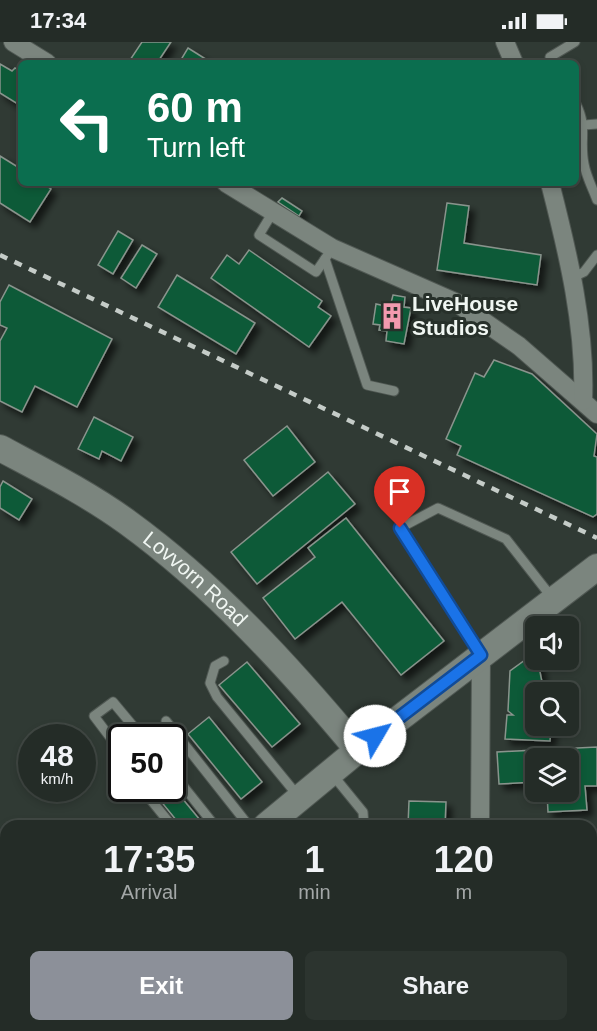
<!DOCTYPE html>
<style>
body{margin:0;font-family:Arial,sans-serif;background:#2c342f;color:#f1f3f6;height:100vh;display:flex;flex-direction:column;font-size:22px;white-space:nowrap}
*{box-sizing:border-box;margin:0}
p{font-size:20px;color:#a3a7a7}
.icon{flex:none;width:33px;height:33px;fill:none;stroke:currentColor;stroke-width:2;stroke-linecap:round;stroke-linejoin:round}
.map{position:relative;flex:1;overflow:hidden}
.panel{position:absolute;left:0px;top:778px;width:597px;height:212px;display:flex;flex-direction:column;background:#242c27;border-radius:18px 18px 0 0;box-shadow:0 3px 9px #0003,0 0 0 2px #414844}
.panel>*{flex:none}
.guide{position:absolute;left:18px;top:18px;width:561px;height:126px;border-radius:9px;box-shadow:0 3px 9px #0003,0 0 0 2px #414844;background:#0b6e4f;color:#fff;overflow:hidden}
.controls{position:absolute;left:525px;top:574px;display:grid;gap:12px}
.controls a{display:grid;place-items:center;width:54px;height:54px;border-radius:9px;background:#242c27;box-shadow:0 3px 9px #0003,0 0 0 2px #414844;font-size:30px}
.speed{position:absolute;left:18px;top:682px;display:flex;gap:12px;font-size:30px;font-weight:700;text-align:center}
.speed>*{display:grid;place-content:center;width:78px;height:78px;border-radius:50%;background:#242c27;box-shadow:0 3px 9px #0003,0 0 0 2px #414844;line-height:1}
.speed small{font-size:15px;font-weight:400}
.speed .limit{border:3px solid #111;border-radius:9px;background:#fff;color:#111}
.pin{position:absolute;display:grid;place-items:center;width:51px;height:51px;color:#fff;margin:-62px -26px;border-radius:50% 50% 50% 0;rotate:-45deg;box-shadow:0 0 6px #0007}
.pin .icon{rotate:45deg}
.me{position:absolute;width:66px;margin:-33px;rotate:53deg;stroke-linejoin:round;filter:drop-shadow(0 0 4px #0008)}
.turn{display:flex;align-items:center;gap:21px;height:126px;padding:0 30px;font-size:27px}
.turn .icon{width:78px;height:78px;stroke-width:2.5}
.turn b{display:block;font-size:42px;line-height:51px}
.eta{display:flex;justify-content:space-evenly;align-items:center;height:102px;text-align:center}
.eta b{font-size:36px;font-weight:600;line-height:42px}
.button{display:flex;gap:12px;margin-top:auto;padding:12px 30px}
.button a{flex:1;height:69px;border-radius:9px;background:#8c9099;color:#fff;font-size:24px;font-weight:600;line-height:69px;text-align:center}
.button a+a{background:#2c342f;color:#f1f3f6}
.status{display:flex;justify-content:space-between;align-items:center;height:42px;padding:0 30px;background:#242c27;direction:ltr}
.status svg{height:16px;fill:currentColor}
.map>svg:first-child{display:block}
.building{fill:#105a37;stroke:#89948d;stroke-width:1.5;filter:url(#shadow)}
.lines{fill:none;stroke-linecap:round;stroke-linejoin:round}
.lane-casing{stroke:#505853;stroke-width:11}
.street-casing{stroke:#505853;stroke-width:20}
.secondary-casing{stroke:#505853;stroke-width:28}
.lane{stroke:#7b857e;stroke-width:9}
.street{stroke:#7b857e;stroke-width:18}
.secondary{stroke:#7b857e;stroke-width:26}
.rail{stroke:#c5ccc8;stroke-width:4.5;stroke-dasharray:8 8;stroke-linecap:butt}
.route-casing{stroke:#114b97;stroke-width:15}
.route{stroke:#1a73e8;stroke-width:10}
.labels{text-anchor:middle;stroke-width:6;stroke-linejoin:round;paint-order:stroke}
.poi-label{font-size:21px;font-weight:bold;fill:#f0f6f2;stroke:#27302a;text-anchor:start}
.street-label{font-size:21px;fill:#f0f6f2;stroke:#27302a}
</style>
<div class="status"><b>17:34</b><svg viewBox="0 0 49 12"><path d="M0 12V9h3v3zM5 12V6h3v6zM10 12V3h3v9zM15 12V0h3v12zM26 1h20v11H26zM47 4h2v5h-2z"/></svg></div>
<div class="map">
<svg width="597" height="989" viewBox="0 0 597 989">
<defs>
<filter id="shadow"><feDropShadow dx="5.5" dy="5.5" stdDeviation="3" flood-color="#0009"/></filter>
</defs>
<rect width="100%" height="100%" fill="#303a34"/>
<!-- building -->
<g class="building">
<polygon points="142,0 171,0 157,21 128,21"/>
<polygon points="188,6 212,21 179,21"/>
<polygon points="0,22 12,29 15,26 21,30 21,64 0,51"/>
<polygon points="0,114 21,127 21,141 42,141 51,147 30,180 0,161"/>
<polygon points="282,156 302,169 299,174 278,160"/>
<polygon points="447,161 469,164 464,201 541,213 537,243 437,228"/>
<polygon points="118,189 133,198 113,232 98,223"/>
<polygon points="142,203 157,212 136,246 121,236"/>
<polygon points="249,208 322,259 318,265 331,274 309,305 211,236 227,213 239,222"/>
<polygon points="177,233 255,281 236,312 158,265"/>
<polygon points="9,243 112,297 77,365 35,344 22,370 0,359 0,299 7,286 0,283 0,260"/>
<polygon points="393,253 405,255 404,265 411,266 404,302 386,299 387,289 379,288 380,283 373,282 376,262 390,265"/>
<polygon points="494,318 532,332 597,392 594,414 597,415 597,472 593,475 457,413 461,404 446,397 475,331 484,335"/>
<polygon points="94,375 133,395 121,419 102,409 99,417 78,407"/>
<polygon points="287,384 315,420 273,454 244,418"/>
<polygon points="328,430 355,462 257,542 231,510"/>
<polygon points="3,439 32,457 19,478 0,466 0,445"/>
<polygon points="346,476 444,599 401,633 342,560 295,597 263,556 315,515 308,506"/>
<polygon points="536,610 542,640 542,651 536,651 536,684 551,684 550,699 505,697 507,673 513,673 508,669 510,629"/>
<polygon points="247,620 300,682 272,705 219,643"/>
<polygon points="209,675 262,740 241,757 188,692"/>
<polygon points="597,705 597,744 585,744 587,768 548,770 547,750 568,750 568,717 536,717 536,740 499,742 497,710"/>
<polygon points="172,744 205,784 181,784 151,747 172,747"/>
<polygon points="409,759 446,760 445,784 408,784"/>
<polygon points="114,984 162,984 167,989 108,989"/>
</g>
<g class="lines">
<defs>
<g id="lane">
<polyline points="554,21 550,15 575,0"/>
<path d="M576,62c12,24 3,35 8,60 2,12 9,25 13,36"/>
<polyline points="584,83 597,82"/>
<polyline points="273,170 259,193 316,230 327,214"/>
<polyline points="325,217 367,343 394,349"/>
<polyline points="571,236 584,230 597,213"/>
<polyline points="480,611 400,486 438,466 506,497 553,557"/>
<polyline points="224,619 215,624 210,641 217,655 298,754"/>
<polyline points="166,679 249,784"/>
<polyline points="122,711 94,674 113,660 143,696"/>
<polyline points="172,730 215,784"/>
<polyline points="332,732 363,770 364,784"/>
<polyline points="142,747 172,784"/>
<polyline points="26,984 29,989"/>
<polyline points="79,984 80,989"/>
<polyline points="199,984 203,989"/>
</g>
<g id="street">
<polyline points="13,0 47,21"/>
<polyline points="505,0 514,21"/>
<polyline points="226,141 332,206 457,261 519,304 597,372"/>
<path d="M550,141c18,70 36,145 33,218"/>
<polyline points="480,784 481,613"/>
<polyline points="441,989 445,984"/>
</g>
<g id="secondary">
<path id="s1" d="M0,406c43,23 87,45 127,74 88,64 161,144 231,228"/>
<polyline points="266,784 358,708 597,525"/>
<polyline points="0,867 6,868"/>
<polyline points="591,903 597,904"/>
<polyline points="4,989 12,984"/>
</g>
</defs>
<!-- lane casing -->
<use href="#lane" class="lane-casing"/>
<!-- street casing -->
<use href="#street" class="street-casing"/>
<!-- secondary casing -->
<use href="#secondary" class="secondary-casing"/>
<!-- lane -->
<use href="#lane" class="lane"/>
<!-- street -->
<use href="#street" class="street"/>
<!-- secondary -->
<use href="#secondary" class="secondary"/>
<!-- rail -->
<polyline class="rail" points="0,213 597,496"/>
</g>
<g class="lines">
<defs>
<polyline id="route" points="375,694 481,613 400,486"/>
</defs>
<!-- route casing -->
<use href="#route" class="route-casing"/>
<!-- route -->
<use href="#route" class="route"/>
</g>
<!-- icons -->
<defs>
<symbol id="building-bare" viewBox="-9 -9 18 18"><path d="M-4-6H4V6H1V3H-1V6H-4ZM-2.5-4.3h1.7v1.8h-1.7ZM.8-4.3h1.7v1.8H.8ZM-2.5-1h1.7V.8h-1.7ZM.8-1h1.7V.8H.8Z" fill="#f29aaf" stroke="#27302a" stroke-width="2.5" paint-order="stroke"/></symbol>
</defs>
<g fill-rule="evenodd">
<use href="#building-bare" x="373" y="255" width="38" height="38"/>
</g>
<g class="labels">
<!-- poi labels -->
<g class="poi-label">
<text x="412" y="269">LiveHouse<tspan x="412" dy="24">Studios</tspan></text>
</g>
<!-- street labels -->
<g class="street-label">
<text dy="7" stroke="none"><textPath href="#s1" startOffset="236">Lovvorn Road</textPath></text>
</g>
</g>
</svg>
<div class="controls">
<a><svg class="icon" aria-label="sound" viewBox="0 0 24 24"><path d="M4 9h4l5-4v14l-5-4H4zM17 9q2 3 0 6"/></svg></a>
<a><svg class="icon" aria-label="search" viewBox="0 0 24 24"><circle cx="10" cy="10" r="6"/><path d="M15 15l6 6"/></svg></a>
<a><svg class="icon" aria-label="layers" viewBox="0 0 24 24"><path d="M12 4l9 5-9 5-9-5zM3 14l9 5 9-5"/></svg></a>
</div>
<div class="speed"><div>48<small>km/h</small></div><div class="limit">50</div></div>
<div class="pin" style="left:400px;top:486px;background:#d93025"><svg class="icon" aria-label="arrive" viewBox="0 0 24 24"><path d="M6 21V4h12l-3 4 3 4H6"/></svg></div>
<svg class="me" style="left:375px;top:694px" viewBox="-20 -20 40 40"><circle r="19" fill="#fff"/><path d="M0-13L10 11 0 6-10 11z" fill="#1a73e8"/></svg>
<div class="guide">
<div class="turn"><svg class="icon" aria-label="left" viewBox="0 0 24 24"><path d="M17 20v-9H6M10 6l-5 5 5 5"/></svg><div><b>60 m</b>Turn left</div></div>
</div>
<section class="panel">
<div class="eta">
<div><b>17:35</b><p>Arrival</p></div>
<div><b>1</b><p>min</p></div>
<div><b>120</b><p>m</p></div>
</div>
<div class="button"><a>Exit</a><a>Share</a></div>
</section>
</div>
